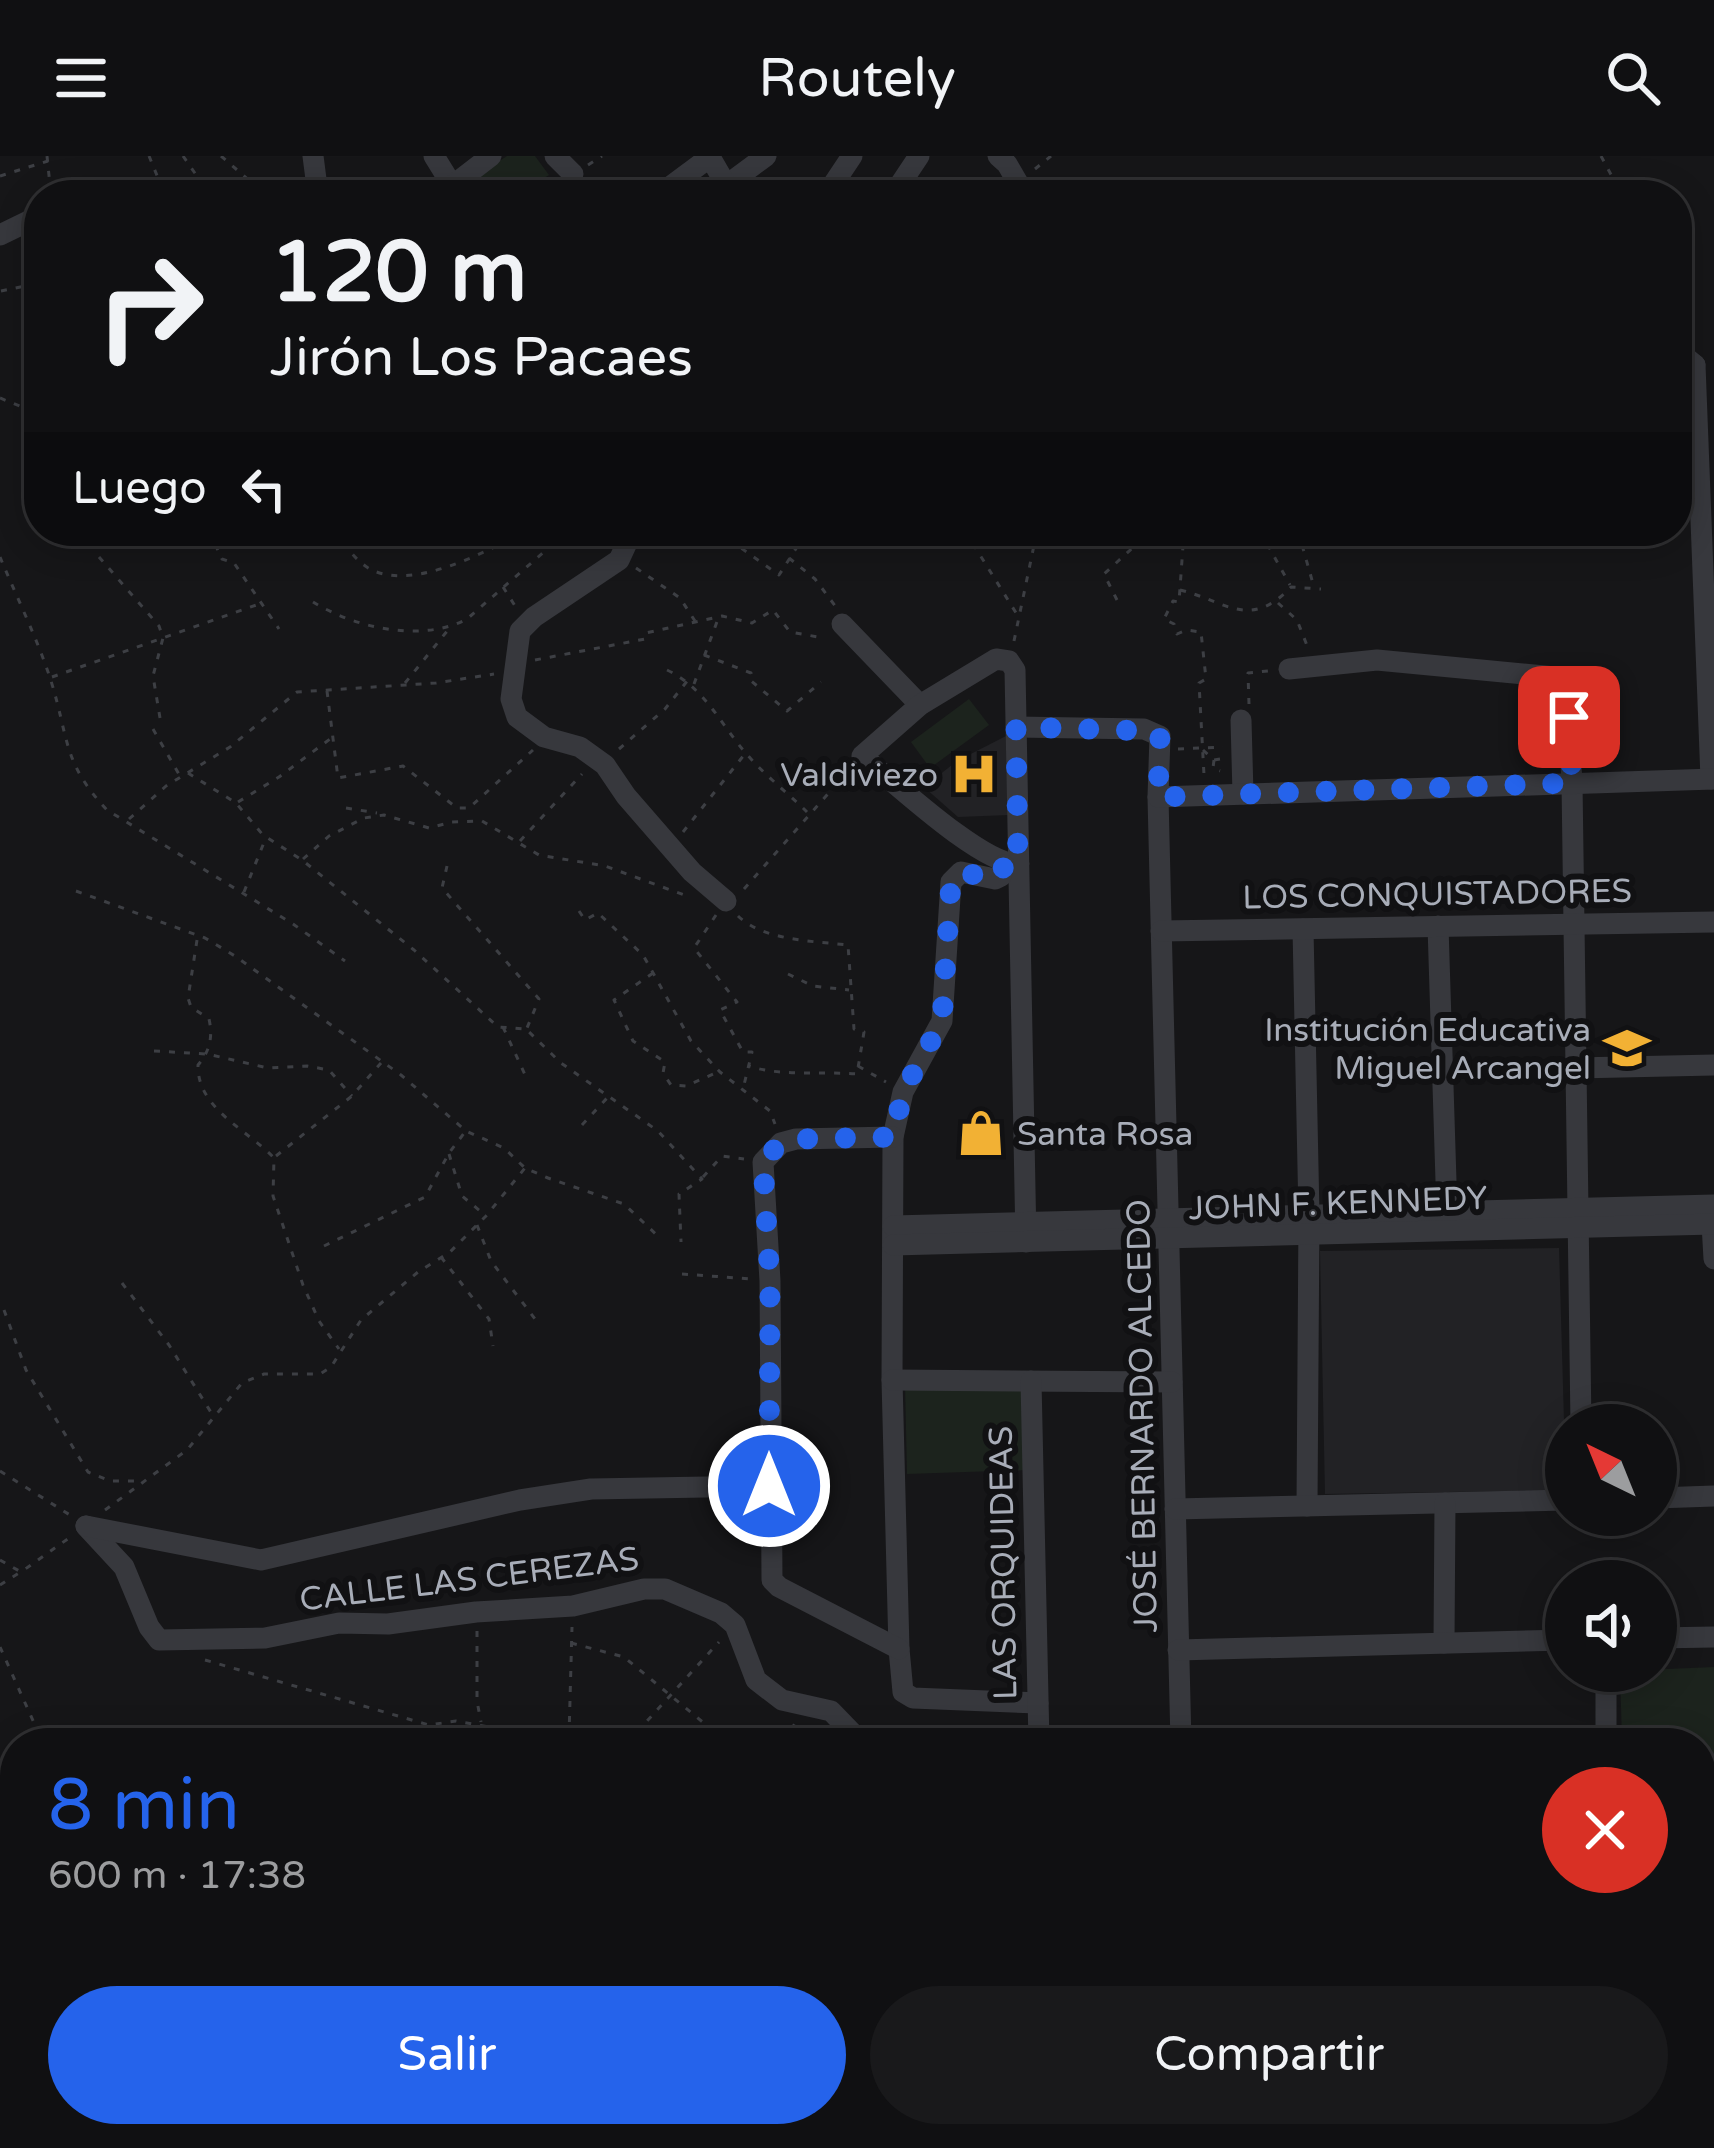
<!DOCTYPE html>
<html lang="es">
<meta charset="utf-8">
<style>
body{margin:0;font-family:"Varela Round",sans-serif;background:#19191b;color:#f1f3f6;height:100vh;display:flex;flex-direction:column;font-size:45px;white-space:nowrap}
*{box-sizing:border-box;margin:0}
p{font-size:39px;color:#9c9d9f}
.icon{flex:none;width:66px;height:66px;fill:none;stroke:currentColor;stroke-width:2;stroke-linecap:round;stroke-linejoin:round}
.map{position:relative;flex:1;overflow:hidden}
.panel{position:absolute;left:0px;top:1572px;width:1716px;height:420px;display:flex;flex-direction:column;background:#101012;border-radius:48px 48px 0 0;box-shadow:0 6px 30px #0003,0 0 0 3px #303032}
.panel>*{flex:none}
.top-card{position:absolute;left:24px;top:24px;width:1668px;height:366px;border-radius:48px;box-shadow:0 6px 30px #0003,0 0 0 3px #303032;background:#101012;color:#f1f3f6;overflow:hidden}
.needle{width:78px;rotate:317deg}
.fabs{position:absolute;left:1545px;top:1248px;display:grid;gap:24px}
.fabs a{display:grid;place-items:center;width:132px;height:132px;border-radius:50%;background:#101012;box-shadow:0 6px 30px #0003,0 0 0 3px #303032;font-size:60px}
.pin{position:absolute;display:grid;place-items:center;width:102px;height:102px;color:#fff;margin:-51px;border-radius:24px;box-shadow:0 6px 18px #0006}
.me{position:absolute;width:132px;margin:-66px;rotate:0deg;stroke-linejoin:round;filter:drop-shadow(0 0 9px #0008)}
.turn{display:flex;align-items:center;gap:42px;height:252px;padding:0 48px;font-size:54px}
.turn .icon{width:156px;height:156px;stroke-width:2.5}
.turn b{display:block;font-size:84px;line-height:102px}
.then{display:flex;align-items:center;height:114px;padding:0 48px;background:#0003;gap:24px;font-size:45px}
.round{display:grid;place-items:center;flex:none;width:126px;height:126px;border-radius:63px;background:#19191b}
.overview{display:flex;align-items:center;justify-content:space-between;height:204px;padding:0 48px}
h1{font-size:72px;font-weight:600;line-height:90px;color:#2563eb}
.button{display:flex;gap:24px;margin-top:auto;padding:24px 48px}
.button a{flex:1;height:138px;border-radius:72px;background:#2563eb;color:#fff;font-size:48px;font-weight:600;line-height:138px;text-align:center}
.button a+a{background:#19191b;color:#f1f3f6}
header{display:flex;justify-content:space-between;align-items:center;height:156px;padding:0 48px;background:#101012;font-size:54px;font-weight:600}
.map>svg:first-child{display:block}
.built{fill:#222225}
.green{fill:#1c231d}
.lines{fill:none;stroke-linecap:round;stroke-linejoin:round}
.path{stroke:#3d3f44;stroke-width:3;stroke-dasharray:6 9;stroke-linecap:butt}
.minor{stroke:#37383d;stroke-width:21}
.major{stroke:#53555c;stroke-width:27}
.route{stroke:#2563eb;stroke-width:21;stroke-dasharray:0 37.8}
.labels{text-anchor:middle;stroke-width:12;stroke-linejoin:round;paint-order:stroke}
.poi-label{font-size:33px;fill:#a8adb8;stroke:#111113;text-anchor:end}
.street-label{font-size:33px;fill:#a8adb8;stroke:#111113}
</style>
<header><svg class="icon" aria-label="menu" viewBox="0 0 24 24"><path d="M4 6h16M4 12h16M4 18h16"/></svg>Routely<svg class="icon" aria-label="search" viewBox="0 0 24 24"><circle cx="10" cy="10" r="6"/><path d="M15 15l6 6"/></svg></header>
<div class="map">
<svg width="1714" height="1992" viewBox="0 0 1714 1992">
<rect width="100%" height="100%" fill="#161618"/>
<!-- built -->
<g class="built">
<polygon points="1006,580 1009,659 958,661 924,631 957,605"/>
<polygon points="1559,1092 1566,1334 1325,1338 1320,1095"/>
</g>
<!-- green -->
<g class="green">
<polygon points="507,0 535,0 549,19 518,39 473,39 466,27"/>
<polygon points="969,543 989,569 930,612 911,586"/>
<polygon points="1025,1227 1028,1314 907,1318 905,1228"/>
<polygon points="1714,1511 1714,1672 1701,1672 1701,1587 1622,1587 1620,1515"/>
</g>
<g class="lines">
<!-- path -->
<g class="path">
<polyline points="47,0 51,39"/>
<polyline points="149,0 165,39"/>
<polyline points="183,0 199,23"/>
<polyline points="221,0 266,39"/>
<polyline points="1601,0 1622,39"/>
<polyline points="588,9 602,0"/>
<polyline points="1035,13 1051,0"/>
<polyline points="0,20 48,5"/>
<polyline points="539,39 554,30"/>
<polyline points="1,135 39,127"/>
<polyline points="0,242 39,258"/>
<polyline points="209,375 222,403 234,407 279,473"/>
<path d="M334,375c11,13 23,33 40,40 44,18 113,-20 152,-40"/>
<polyline points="717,375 779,419 797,391 793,375"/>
<polyline points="965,375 1018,460"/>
<polyline points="1176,375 1183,390 1179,446 1173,445 1164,463 1174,468 1177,478 1186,474 1201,476 1206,523 1199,527 1204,619"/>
<polyline points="1260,375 1290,429"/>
<polyline points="1298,375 1314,431"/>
<polyline points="1513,375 1513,384"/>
<path d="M0,401c17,41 38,83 51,124 18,57 11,81 56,129l186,114 52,37"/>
<polyline points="99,401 159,470 163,482 153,520 161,568"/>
<polyline points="789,402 815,423 836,451"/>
<polyline points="636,412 680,442 695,465"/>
<polyline points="503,431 517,453"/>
<path d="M1180,434c46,11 69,41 111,-3l30,2"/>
<polyline points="1117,444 1104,418 1151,375"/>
<path d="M313,446c42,26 109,41 154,17l101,-88"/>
<polyline points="1278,447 1297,464 1308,492"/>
<polyline points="1014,485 1037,375"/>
<polyline points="704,499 751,517 750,524 787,555 821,526"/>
<polyline points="535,504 645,483 646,477 722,460 752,467 773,454 790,476 824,482"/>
<path d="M667,514c40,19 55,58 84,89 17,19 38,35 56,53"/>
<polyline points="52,521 262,447"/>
<polyline points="405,527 448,474"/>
<polyline points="694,528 718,463"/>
<polyline points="327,535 338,622 403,610 457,652 469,652 533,594"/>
<polyline points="1249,548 1248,517 1268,515"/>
<polyline points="153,573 180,620"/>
<polyline points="619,593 665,553 688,524"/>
<polyline points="1178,593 1223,591"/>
<polyline points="1203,594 1214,604 1220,603"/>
<polyline points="1214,604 1213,612 1220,615"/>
<polyline points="188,617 236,647 263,679 302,704 414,794 498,871 526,873 561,907 658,975 702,1023 679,1038 681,1086"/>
<polyline points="238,646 279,621 334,580"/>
<polyline points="346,652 377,657"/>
<polyline points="129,663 166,630 230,591 297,536 436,527 494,518"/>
<polyline points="683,676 744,599"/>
<polyline points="520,685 582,618"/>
<polyline points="303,703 329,680 364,662 384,659 429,672 452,666 482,665 539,699 605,710 687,740"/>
<polyline points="447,710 442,732 539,843 527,872"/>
<polyline points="744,733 849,614"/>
<polyline points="76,735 205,782 235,800 401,919 466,975 504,992 525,1012 548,1022 624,1048 661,1083"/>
<polyline points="244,736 265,684"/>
<polyline points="579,755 585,764 598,757 643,799 691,885 720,916 770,955 775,968"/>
<polyline points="716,759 694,792 737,846 720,854 743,896 752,896 743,933"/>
<path d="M738,760c26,25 76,25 110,29l6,84 10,3 -7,42c-35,-3 -75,3 -108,-8"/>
<path d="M197,784l-9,58 3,9 18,12c4,18 1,32 -11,46 -1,44 50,65 76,93l-1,38 30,89 16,36 20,28"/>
<polyline points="653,817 614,844 633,885 665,906 663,917 671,929 686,930 718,916"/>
<polyline points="788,818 813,830 849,834"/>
<polyline points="503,871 527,923"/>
<polyline points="154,895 207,898 268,912 307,910 329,914 352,940"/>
<polyline points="858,910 886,926"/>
<polyline points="582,969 608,941"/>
<polyline points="449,998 462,1040 485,1059"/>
<polyline points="276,1000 352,940 381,907"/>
<polyline points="703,1021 722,1000 744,1003"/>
<polyline points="477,1069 491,1105 535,1163"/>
<polyline points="324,1090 425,1041 449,997 465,976"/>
<polyline points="441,1101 489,1163 493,1190"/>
<polyline points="682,1118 752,1123"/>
<polyline points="122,1127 169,1189 212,1258"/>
<polyline points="4,1154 26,1214 88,1316 110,1325 139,1325"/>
<polyline points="0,1315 70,1359"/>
<polyline points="105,1354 187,1294 242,1227 264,1218 320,1218 331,1211 361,1164 418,1116 450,1096 486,1060 525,1012"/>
<polyline points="0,1404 21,1416 69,1382"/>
<polyline points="0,1429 19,1417"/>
<polyline points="477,1475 477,1545 481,1566"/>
<polyline points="571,1487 624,1501 728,1587"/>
<polyline points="0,1491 43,1587"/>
<polyline points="205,1504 429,1569 456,1565 575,1587"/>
<polyline points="152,1571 194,1587"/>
<polyline points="569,1581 572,1471"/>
<polyline points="627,1587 719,1486"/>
<polyline points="785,1587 795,1567"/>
<polyline points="865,1992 878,1977"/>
<polyline points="1269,1992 1270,1977"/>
</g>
<!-- minor -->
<g class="minor">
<polyline points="313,0 318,39"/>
<polyline points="434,0 458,39"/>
<polyline points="555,0 573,18"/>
<polyline points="998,0 1007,8 1025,39"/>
<polyline points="727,29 766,0"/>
<polyline points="452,30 491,0"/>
<polyline points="832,30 852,0"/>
<polyline points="89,39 99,35 119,39"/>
<polyline points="659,39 710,1 732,39"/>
<polyline points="893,39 919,0"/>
<polyline points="0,79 39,60"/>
<polyline points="1677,194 1695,209"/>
<polyline points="1695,209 1711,623"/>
<polyline points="626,375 626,389 619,404 534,461 520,475 511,543 517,561 544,581 580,591 605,609 626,640 692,716 726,745"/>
<polyline points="842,468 920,549"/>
<polyline points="1289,513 1377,504 1566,522 1572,627 1581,1269"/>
<polyline points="1241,564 1243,638"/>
<polyline points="1016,571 1144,573 1160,580 1158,641 1181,1587"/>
<polyline points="1158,641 1714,623"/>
<path d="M1019,708c-36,2 -126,-83 -157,-108l58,-51 76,-46 13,2 6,9 11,572"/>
<polyline points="1004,709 1001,720 995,723 961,716 951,726 942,865 903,936 893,981 892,1224 899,1493 903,1536 913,1542 1038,1547"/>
<polyline points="1438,770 1447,1057"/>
<polyline points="1303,773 1309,1059 1307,1350"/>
<polyline points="1161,775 1714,766"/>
<polyline points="1576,912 1714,909"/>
<polyline points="893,981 796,983 781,987 763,1006 770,1125 772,1424 779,1431 899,1493"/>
<polyline points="1712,1068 1714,1103"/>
<polyline points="893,1070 1714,1049"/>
<polyline points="893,1089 1714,1068"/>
<polyline points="892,1224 1172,1226"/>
<polyline points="1031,1225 1039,1587"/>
<polyline points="1656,1342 1714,1340"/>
<polyline points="1175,1353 1566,1344"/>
<polyline points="86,1370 124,1411 149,1471 159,1484 265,1482 339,1467 388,1468 476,1456 573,1450 644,1433 665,1433 721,1457 735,1469 756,1524 782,1544 831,1555 862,1587"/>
<polyline points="86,1370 261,1404 520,1344 591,1333 769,1330"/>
<polyline points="1656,1482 1714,1481"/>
<polyline points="1444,1487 1445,1347"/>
<polyline points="1178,1494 1566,1484"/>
<polyline points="1606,1587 1606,1515"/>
<polyline points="1701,1894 1714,1885"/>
<polyline points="1604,1977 1605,1992"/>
</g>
<!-- major -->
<g class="major">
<polyline points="1701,1837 1714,1832"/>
<polyline points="1701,1867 1714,1863"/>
<polyline points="1522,1992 1535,1977"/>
<polyline points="1556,1992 1568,1977"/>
</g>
</g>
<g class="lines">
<!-- route -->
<polyline class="route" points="769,1330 770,1125 763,1006 781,986 796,983 893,981 903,936 942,865 951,726 961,716 995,723 1001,720 1004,709 1018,708 1016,571 1154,575 1160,580 1158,641 1572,627 1569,561"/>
</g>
<!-- icons -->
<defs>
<symbol id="hospital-bare" viewBox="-9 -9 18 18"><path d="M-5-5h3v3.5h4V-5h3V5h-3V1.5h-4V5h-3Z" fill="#f2b134" stroke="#111113" stroke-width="2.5" paint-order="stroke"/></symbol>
<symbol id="school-bare" viewBox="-9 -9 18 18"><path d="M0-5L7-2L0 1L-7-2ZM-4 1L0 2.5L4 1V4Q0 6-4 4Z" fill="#f2b134" stroke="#111113" stroke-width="2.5" paint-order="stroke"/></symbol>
<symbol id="shop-bare" viewBox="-9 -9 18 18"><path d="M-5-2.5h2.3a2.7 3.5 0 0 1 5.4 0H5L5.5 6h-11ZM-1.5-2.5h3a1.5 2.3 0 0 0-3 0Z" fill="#f2b134" stroke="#111113" stroke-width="2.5" paint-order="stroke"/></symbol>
</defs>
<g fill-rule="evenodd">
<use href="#hospital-bare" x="941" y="585" width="66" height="66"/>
<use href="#school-bare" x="1594" y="859" width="66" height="66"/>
<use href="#shop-bare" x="948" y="944" width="66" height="66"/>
</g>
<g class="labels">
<!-- poi labels -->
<g class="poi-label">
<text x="938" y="630">Valdiviezo</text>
<text x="1591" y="885">Institución Educativa<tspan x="1591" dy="38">Miguel Arcangel</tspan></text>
<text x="1017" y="989" text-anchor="start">Santa Rosa</text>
</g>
<!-- street labels -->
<g class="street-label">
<text transform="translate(1437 737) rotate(-1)" y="12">LOS CONQUISTADORES</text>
<text transform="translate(1338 1046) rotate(-2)" y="12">JOHN F. KENNEDY</text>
<text transform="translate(1141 1260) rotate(-91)" y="12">JOSÉ BERNARDO ALCEDO</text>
<text transform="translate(1002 1407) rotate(-91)" y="12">LAS ORQUIDEAS</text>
<text transform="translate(469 1422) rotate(-7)" y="12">CALLE LAS CEREZAS</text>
</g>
</g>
</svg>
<div class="fabs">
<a><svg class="needle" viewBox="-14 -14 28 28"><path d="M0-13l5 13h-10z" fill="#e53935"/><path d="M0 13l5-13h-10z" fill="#9c9d9f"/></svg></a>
<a><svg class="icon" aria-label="sound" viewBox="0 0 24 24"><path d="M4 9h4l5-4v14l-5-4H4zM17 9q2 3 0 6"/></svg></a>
</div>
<div class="pin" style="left:1569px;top:561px;background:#d93025"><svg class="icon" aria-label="arrive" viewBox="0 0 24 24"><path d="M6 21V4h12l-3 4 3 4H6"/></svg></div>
<svg class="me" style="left:769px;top:1330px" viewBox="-20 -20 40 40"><circle r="17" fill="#2563eb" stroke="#fff" stroke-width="3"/><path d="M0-11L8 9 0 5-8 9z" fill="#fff"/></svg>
<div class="top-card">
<div class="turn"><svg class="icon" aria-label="right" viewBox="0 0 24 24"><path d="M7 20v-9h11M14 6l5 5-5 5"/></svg><div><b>120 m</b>Jirón Los Pacaes</div></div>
<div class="then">Luego<svg class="icon" aria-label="left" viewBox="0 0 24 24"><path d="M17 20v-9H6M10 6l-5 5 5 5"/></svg></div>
</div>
<section class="panel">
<div class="overview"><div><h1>8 min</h1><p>600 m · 17:38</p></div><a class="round" style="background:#d93025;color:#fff"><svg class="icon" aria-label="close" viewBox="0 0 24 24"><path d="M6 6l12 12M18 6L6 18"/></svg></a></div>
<div class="button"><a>Salir</a><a>Compartir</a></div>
</section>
</div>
